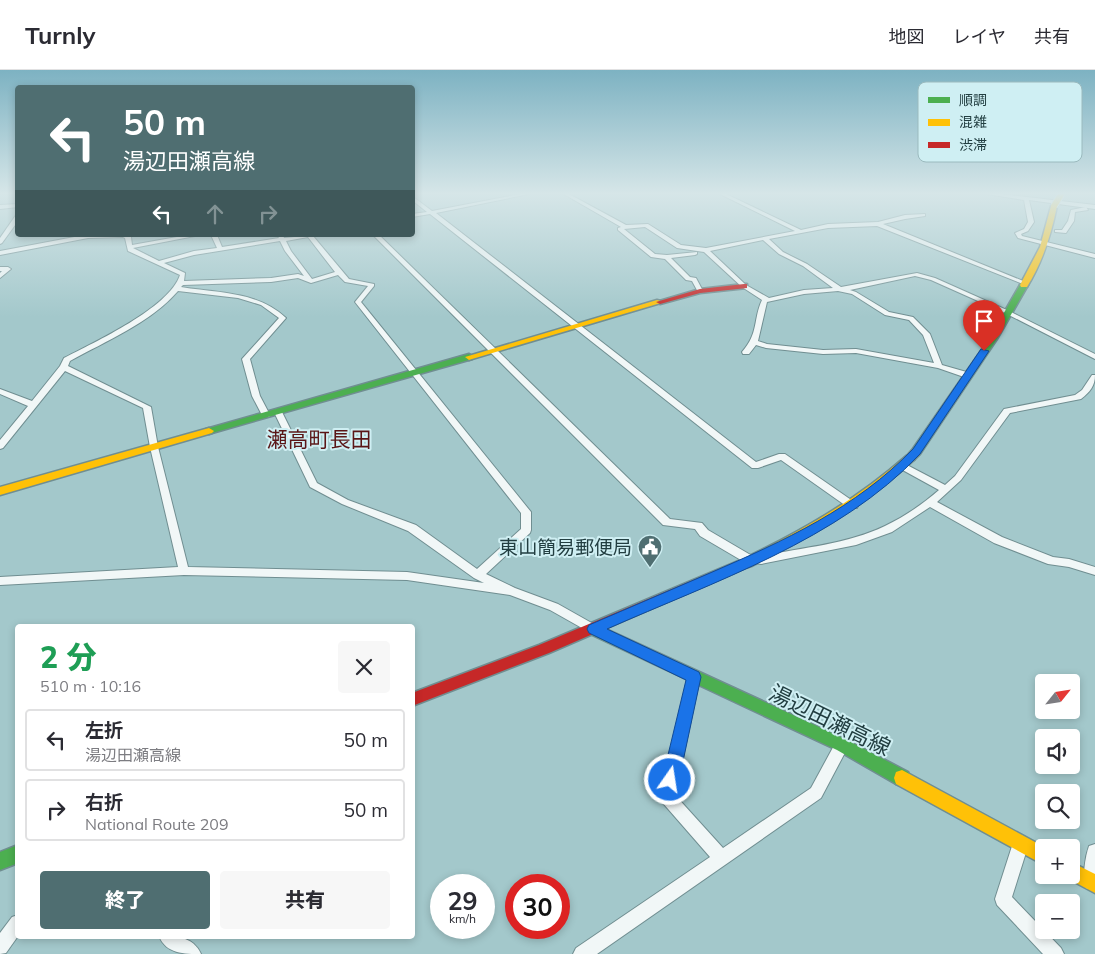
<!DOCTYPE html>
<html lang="ja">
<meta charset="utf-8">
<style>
body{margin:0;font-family:Mulish,"Noto Sans JP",sans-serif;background:#f7f7f7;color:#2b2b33;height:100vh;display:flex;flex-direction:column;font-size:19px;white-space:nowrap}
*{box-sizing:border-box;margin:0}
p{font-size:16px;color:#7c7c81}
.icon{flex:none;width:28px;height:28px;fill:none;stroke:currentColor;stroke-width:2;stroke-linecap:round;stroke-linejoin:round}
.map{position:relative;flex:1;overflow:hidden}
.details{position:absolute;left:15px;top:554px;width:400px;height:315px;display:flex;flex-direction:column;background:#fff;border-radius:5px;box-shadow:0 2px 8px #0003}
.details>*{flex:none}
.hud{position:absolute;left:15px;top:15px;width:400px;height:152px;border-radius:5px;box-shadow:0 2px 8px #0003;background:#4f6e71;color:#fff;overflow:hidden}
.needle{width:32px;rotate:60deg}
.tools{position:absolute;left:1035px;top:604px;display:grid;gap:10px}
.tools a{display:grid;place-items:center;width:45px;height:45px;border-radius:5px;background:#fff;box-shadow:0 2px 8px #0003;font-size:25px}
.speed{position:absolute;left:430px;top:804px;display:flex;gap:10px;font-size:25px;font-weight:700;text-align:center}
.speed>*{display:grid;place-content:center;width:65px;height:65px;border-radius:50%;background:#fff;box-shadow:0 2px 8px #0003;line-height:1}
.speed small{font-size:12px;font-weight:400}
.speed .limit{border:8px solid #d22;background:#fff;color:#111}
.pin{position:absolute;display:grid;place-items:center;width:42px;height:42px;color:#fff;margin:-51px -21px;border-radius:50% 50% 50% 0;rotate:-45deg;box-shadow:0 0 5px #0007}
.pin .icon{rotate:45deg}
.me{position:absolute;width:55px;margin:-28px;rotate:13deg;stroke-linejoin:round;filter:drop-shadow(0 0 4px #0008)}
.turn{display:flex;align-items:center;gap:18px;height:105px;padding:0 25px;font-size:22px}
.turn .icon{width:65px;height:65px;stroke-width:2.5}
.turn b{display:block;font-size:35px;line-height:42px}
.lanes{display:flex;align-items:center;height:48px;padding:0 25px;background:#0003;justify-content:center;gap:25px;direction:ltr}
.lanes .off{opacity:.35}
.round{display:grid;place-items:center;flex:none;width:52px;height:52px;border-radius:5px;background:#f7f7f7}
.head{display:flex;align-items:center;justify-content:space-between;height:85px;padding:0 25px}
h1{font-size:30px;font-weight:800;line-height:38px;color:#1e9e55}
.primary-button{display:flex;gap:10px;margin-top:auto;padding:10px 25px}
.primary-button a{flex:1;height:58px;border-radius:5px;background:#4f6e71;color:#fff;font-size:20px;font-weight:800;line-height:58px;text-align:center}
.primary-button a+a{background:#f7f7f7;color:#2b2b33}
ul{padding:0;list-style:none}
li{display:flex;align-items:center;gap:15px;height:62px;margin:0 10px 8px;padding:0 15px;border:2px solid #e1e1e2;border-radius:5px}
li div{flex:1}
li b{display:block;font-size:19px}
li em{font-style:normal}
header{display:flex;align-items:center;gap:30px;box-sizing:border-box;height:70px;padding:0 25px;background:#fff;border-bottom:1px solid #e1e1e2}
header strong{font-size:24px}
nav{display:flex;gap:28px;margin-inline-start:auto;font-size:18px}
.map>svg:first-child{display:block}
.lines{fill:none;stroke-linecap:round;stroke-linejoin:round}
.street-casing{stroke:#708e91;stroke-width:2}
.fast-casing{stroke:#708e91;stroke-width:3}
.slow-casing{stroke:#708e91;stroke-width:3}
.jam-casing{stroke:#708e91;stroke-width:3}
.street{fill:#f1f7f7;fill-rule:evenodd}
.fast{fill:#4caf50;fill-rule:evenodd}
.slow{fill:#ffc107;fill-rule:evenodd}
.jam{fill:#c62828;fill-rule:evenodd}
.slow-bridge-casing{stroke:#d6e6e8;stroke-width:8;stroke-linecap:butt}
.slow-bridge{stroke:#ffc107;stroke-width:6}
.route{fill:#1a73e8;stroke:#114b97}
.labels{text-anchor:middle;stroke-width:4;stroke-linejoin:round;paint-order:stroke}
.poi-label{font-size:19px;fill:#223e41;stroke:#cfeff3;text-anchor:end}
.quarter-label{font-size:21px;fill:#5a1617;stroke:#cfeff3}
.near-street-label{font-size:22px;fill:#223e41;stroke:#cfeff3}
.key{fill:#cfeff3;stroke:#9bbabe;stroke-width:1}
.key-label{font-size:14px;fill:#223e41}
</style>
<header>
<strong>Turnly</strong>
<nav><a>地図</a><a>レイヤ</a><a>共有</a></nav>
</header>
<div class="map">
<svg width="1095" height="884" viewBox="0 0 1095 884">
<rect width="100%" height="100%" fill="#a3c8cb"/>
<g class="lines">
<defs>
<g id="street">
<polygon points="525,123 534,123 436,143 756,392 779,384 785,384 857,434 858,436 857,438 849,438 781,390 758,398 752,398 430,144 412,147 412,144 427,142 412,130 412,126 432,141"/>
<path d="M562,123h5l59,32 22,-1 33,21 25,3 89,-17 -77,-38h6l77,37 27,-6 50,-2 27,-7 20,-1v2l-20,3 -22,5 145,59 -5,1 -146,-58 -49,2 -59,11 14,13 24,12 34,23 76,-14 18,5 74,33 86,43v5l-90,-46 -74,-33 -16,-4 -65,14 6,2 33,20 24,5 17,17 12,31 28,8v4h-6l-26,-9 -82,-15 -33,1 -57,-6 -10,-3 -7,9h-6l-1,-2c17,-19 11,-33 20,-52l-20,-13 -38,-35 -27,-4 -32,-21 -21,2 31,25 12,1 30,-3v2l-2,1 -24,3 19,19 6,1 7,13 -5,1 -6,-11 -6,-1 -21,-21 -14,-2 -33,-27v-2l3,-1zM763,170l16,14 24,12 30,22 -29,2 -35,8 -23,-13 -36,-34zM838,221l14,3 33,21 24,5 14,15 11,28 -78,-14 -33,1 -56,-6 -9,-3 9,-39 37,-8z"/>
<polygon points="980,123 993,123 1095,135 1095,139 1029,130 1034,152 1028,161 1021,164 1022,166 1095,184 1095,188 1018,168 1015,163 1024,159 1028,152 1024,130"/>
<polygon points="18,134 18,137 0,139 0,135"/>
<polygon points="1086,137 1088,140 1075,142 1074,151 1066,163 1055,162 1055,160 1062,160 1068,151 1071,140"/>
<polygon points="16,145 18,145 18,151 2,173 0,174 0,168"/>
<path d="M85,165h42l4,2 1,8 56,-10h12l-67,13 26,13 35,-10 23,-3 -6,-13h6l5,12 57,-9 -2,-3h6l1,3 31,-3 -2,1 36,43 25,5v2l-13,16 170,210v18l-1,3 -44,41 29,14 43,16 39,22 2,3 -2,3 -4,2 -4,-2 -39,-22 -40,-15 -103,-15 -223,-5 -184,10v-8l178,-10 -28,-120 -7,-39 -78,-37 -62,77 -3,1v-9l28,-34 -28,-12v-5l32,12 28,-35 4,-8c31,-16 105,-50 116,-83l-52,-24 -3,-13 -2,-1 -35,1 -88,17v-4zM308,167l27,35 -23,7 -21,-28 -5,-10zM280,171l5,10 19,25 -6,-2 -27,4 -87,3 1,-8 -21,-10 30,-8zM338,205l7,7 23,4 -13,16 166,211v16l-44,40 -61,-44 -68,-25 -31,-17 -35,-71 -4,-3 -3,1 -1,2 36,75 32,17 66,27 66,47 10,5 -77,-11 -219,-5 -30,-120 -7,-40 -83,-41 2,-5c36,-20 80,-38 108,-70l60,7 23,7 18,13 -37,41 10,37 11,21h6l1,-2 -10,-19 -10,-37 36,-41c-28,-27 -69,-25 -105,-31l2,-2 88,-3 27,-4 13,5z"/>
<polygon points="373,165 379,165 670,449 702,453 708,460 754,487 755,490 754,493 746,493 700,466 695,459 663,455"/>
<polygon points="0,197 8,197 11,199 0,208 0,203 2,201 0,201"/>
<path d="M1092,305h3c0,11 -5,17 -14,24l-71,14 -49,67 -24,22 65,35 51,20 16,2 26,8v8l-26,-8 -21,-3 -54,-21 -64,-36 -38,25 -36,13 -95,19 -4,-1 -1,-3 1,-3 4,-1c40,-8 87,-12 124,-30 19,-9 38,-22 54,-36l-40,-22 -2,-2 2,-2h6l40,21 10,-9 49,-67 71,-14 7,-5z"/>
<polygon points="694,601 698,603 700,607 675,725 723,778 811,718 837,670 842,668 847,670 849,675 821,728 597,884 573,884 576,878 710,787 662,732 660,727 688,607 690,603"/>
<polygon points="1021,765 1026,768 1029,773 1012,827 1061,878 1064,884 1043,884 997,835 995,829 1013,773 1016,768"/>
<path d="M1095,774v45l-3,1 -6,-2c-4,-11 -1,-31 3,-42z"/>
<polygon points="18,845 18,866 6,883 0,884 0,863 12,847"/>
<path d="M159,866c16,0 34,0 42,18 -17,0 -35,0 -42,-18z"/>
</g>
<g id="fast">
<polygon points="1021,213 1028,215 997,269 920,384 914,390 906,390 905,388 912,380 989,269"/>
<polygon points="469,284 473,287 472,289 212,363 209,364 204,361 206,359"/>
<polygon points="593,553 847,670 908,702 910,708 908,714 902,716 896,714 837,680 588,563 586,559 588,555"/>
<polygon points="18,775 18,793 0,800 0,782"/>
</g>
<g id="slow">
<path d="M1054,134l3,2c-6,29 -14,55 -30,81h-6l-1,-2 20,-38 11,-41z"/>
<polygon points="657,230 664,232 472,289 469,290 465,287"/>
<polygon points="209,358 214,361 212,363 0,425 0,417"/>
<path d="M910,385l5,3 -1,2c-43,39 -90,69 -142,95 -9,5 -25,16 -35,13l-2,-3 2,-3c61,-29 118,-61 169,-106z"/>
<polygon points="902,700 1046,778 1044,778 1044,795 896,714 894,708 896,702"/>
<polygon points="1071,792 1095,804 1095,823 1065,807 1064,805 1071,805"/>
</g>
<g id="jam">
<polygon points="744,214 747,214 747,218 700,223 660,234 656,232 700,219"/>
<polygon points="741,490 745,492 747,495 745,498 549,583 412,636 412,623 539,575"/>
</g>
</defs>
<!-- street casing -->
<use href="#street" class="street-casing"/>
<!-- fast casing -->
<use href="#fast" class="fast-casing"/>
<!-- slow casing -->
<use href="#slow" class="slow-casing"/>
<!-- jam casing -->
<use href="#jam" class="jam-casing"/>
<!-- street -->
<use href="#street" class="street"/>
<!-- fast -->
<use href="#fast" class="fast"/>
<!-- slow -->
<use href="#slow" class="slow"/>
<!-- jam -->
<use href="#jam" class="jam"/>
<defs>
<polyline id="slow-bridge" points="1054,136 1062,123"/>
</defs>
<!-- slow-bridge casing -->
<use href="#slow-bridge" class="slow-bridge-casing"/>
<!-- slow-bridge -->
<use href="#slow-bridge" class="slow-bridge"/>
</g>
<!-- sky -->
<linearGradient id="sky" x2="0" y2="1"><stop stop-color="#7db2c2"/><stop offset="0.5" stop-color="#d6e6e8"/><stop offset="1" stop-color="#d6e6e8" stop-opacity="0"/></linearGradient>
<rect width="1095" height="247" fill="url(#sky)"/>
<!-- route -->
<path class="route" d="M981,279l8,2 -69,103c-81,86 -207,128 -313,175l92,43 2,5 -22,103 -3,5 -6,3 -5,-3 -3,-5 24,-100 -97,-47 -2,-4 2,-4c40,-17 81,-35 121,-52 74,-32 146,-65 203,-124z"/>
<!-- icons -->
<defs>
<symbol id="civic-pin" viewBox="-11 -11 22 30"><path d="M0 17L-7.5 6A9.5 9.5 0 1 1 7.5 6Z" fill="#4f6e71" stroke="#cfeff3"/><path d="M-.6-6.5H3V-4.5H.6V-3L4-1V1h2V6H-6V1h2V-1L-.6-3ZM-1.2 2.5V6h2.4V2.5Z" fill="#fff"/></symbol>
</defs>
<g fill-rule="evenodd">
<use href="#civic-pin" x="636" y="463" width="28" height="38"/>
</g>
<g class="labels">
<!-- poi labels -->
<g class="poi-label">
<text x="632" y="484">東山簡易郵便局</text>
</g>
<!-- quarter labels -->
<g class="quarter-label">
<text x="319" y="377">瀬高町長田</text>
</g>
<!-- near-street labels -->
<g class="near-street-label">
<text transform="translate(830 650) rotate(26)" y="8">湯辺田瀬高線</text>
</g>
</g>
<!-- legend -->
<rect x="918" y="12" width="164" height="80" rx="8" class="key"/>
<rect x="928" y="27" width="22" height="6" fill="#4caf50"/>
<rect x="928" y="49" width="22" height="7" fill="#ffc107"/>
<rect x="928" y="72" width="22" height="6" fill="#c62828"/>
<g class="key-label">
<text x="959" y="35">順調</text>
<text x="959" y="57">混雑</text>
<text x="959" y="80">渋滞</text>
</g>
</svg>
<div class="tools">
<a><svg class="needle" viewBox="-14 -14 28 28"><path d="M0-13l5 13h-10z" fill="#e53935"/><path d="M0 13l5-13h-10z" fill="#7c7c81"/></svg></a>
<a><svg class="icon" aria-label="sound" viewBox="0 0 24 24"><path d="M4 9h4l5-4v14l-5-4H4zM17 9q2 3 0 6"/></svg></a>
<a><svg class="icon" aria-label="search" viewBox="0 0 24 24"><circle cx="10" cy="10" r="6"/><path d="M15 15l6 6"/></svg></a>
<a>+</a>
<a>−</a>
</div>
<div class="speed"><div>29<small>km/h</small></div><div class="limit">30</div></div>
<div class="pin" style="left:984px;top:281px;background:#d93025"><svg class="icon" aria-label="arrive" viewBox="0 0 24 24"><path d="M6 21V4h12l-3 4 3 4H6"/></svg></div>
<svg class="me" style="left:670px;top:710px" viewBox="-20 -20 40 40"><circle r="17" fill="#1a73e8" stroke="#fff" stroke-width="3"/><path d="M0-11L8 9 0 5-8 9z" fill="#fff"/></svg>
<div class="hud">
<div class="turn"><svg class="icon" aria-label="left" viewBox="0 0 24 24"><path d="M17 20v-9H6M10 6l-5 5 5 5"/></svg><div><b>50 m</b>湯辺田瀬高線</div></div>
<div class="lanes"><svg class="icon" aria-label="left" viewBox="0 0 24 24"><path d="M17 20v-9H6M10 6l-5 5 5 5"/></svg><svg class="icon off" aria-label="ahead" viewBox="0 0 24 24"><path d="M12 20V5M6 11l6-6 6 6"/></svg><svg class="icon off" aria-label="right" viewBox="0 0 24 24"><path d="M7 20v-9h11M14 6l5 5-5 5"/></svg></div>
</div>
<section class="details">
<div class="head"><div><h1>2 分</h1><p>510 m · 10:16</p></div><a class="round"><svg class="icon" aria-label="close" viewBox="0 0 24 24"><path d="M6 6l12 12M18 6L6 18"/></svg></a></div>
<ul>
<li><svg class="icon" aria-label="left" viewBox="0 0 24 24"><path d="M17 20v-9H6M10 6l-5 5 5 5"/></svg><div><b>左折</b><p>湯辺田瀬高線</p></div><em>50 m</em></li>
<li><svg class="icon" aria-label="right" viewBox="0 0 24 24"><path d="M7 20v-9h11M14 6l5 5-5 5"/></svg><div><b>右折</b><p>National Route 209</p></div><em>50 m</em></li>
</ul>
<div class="primary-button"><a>終了</a><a>共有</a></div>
</section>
</div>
